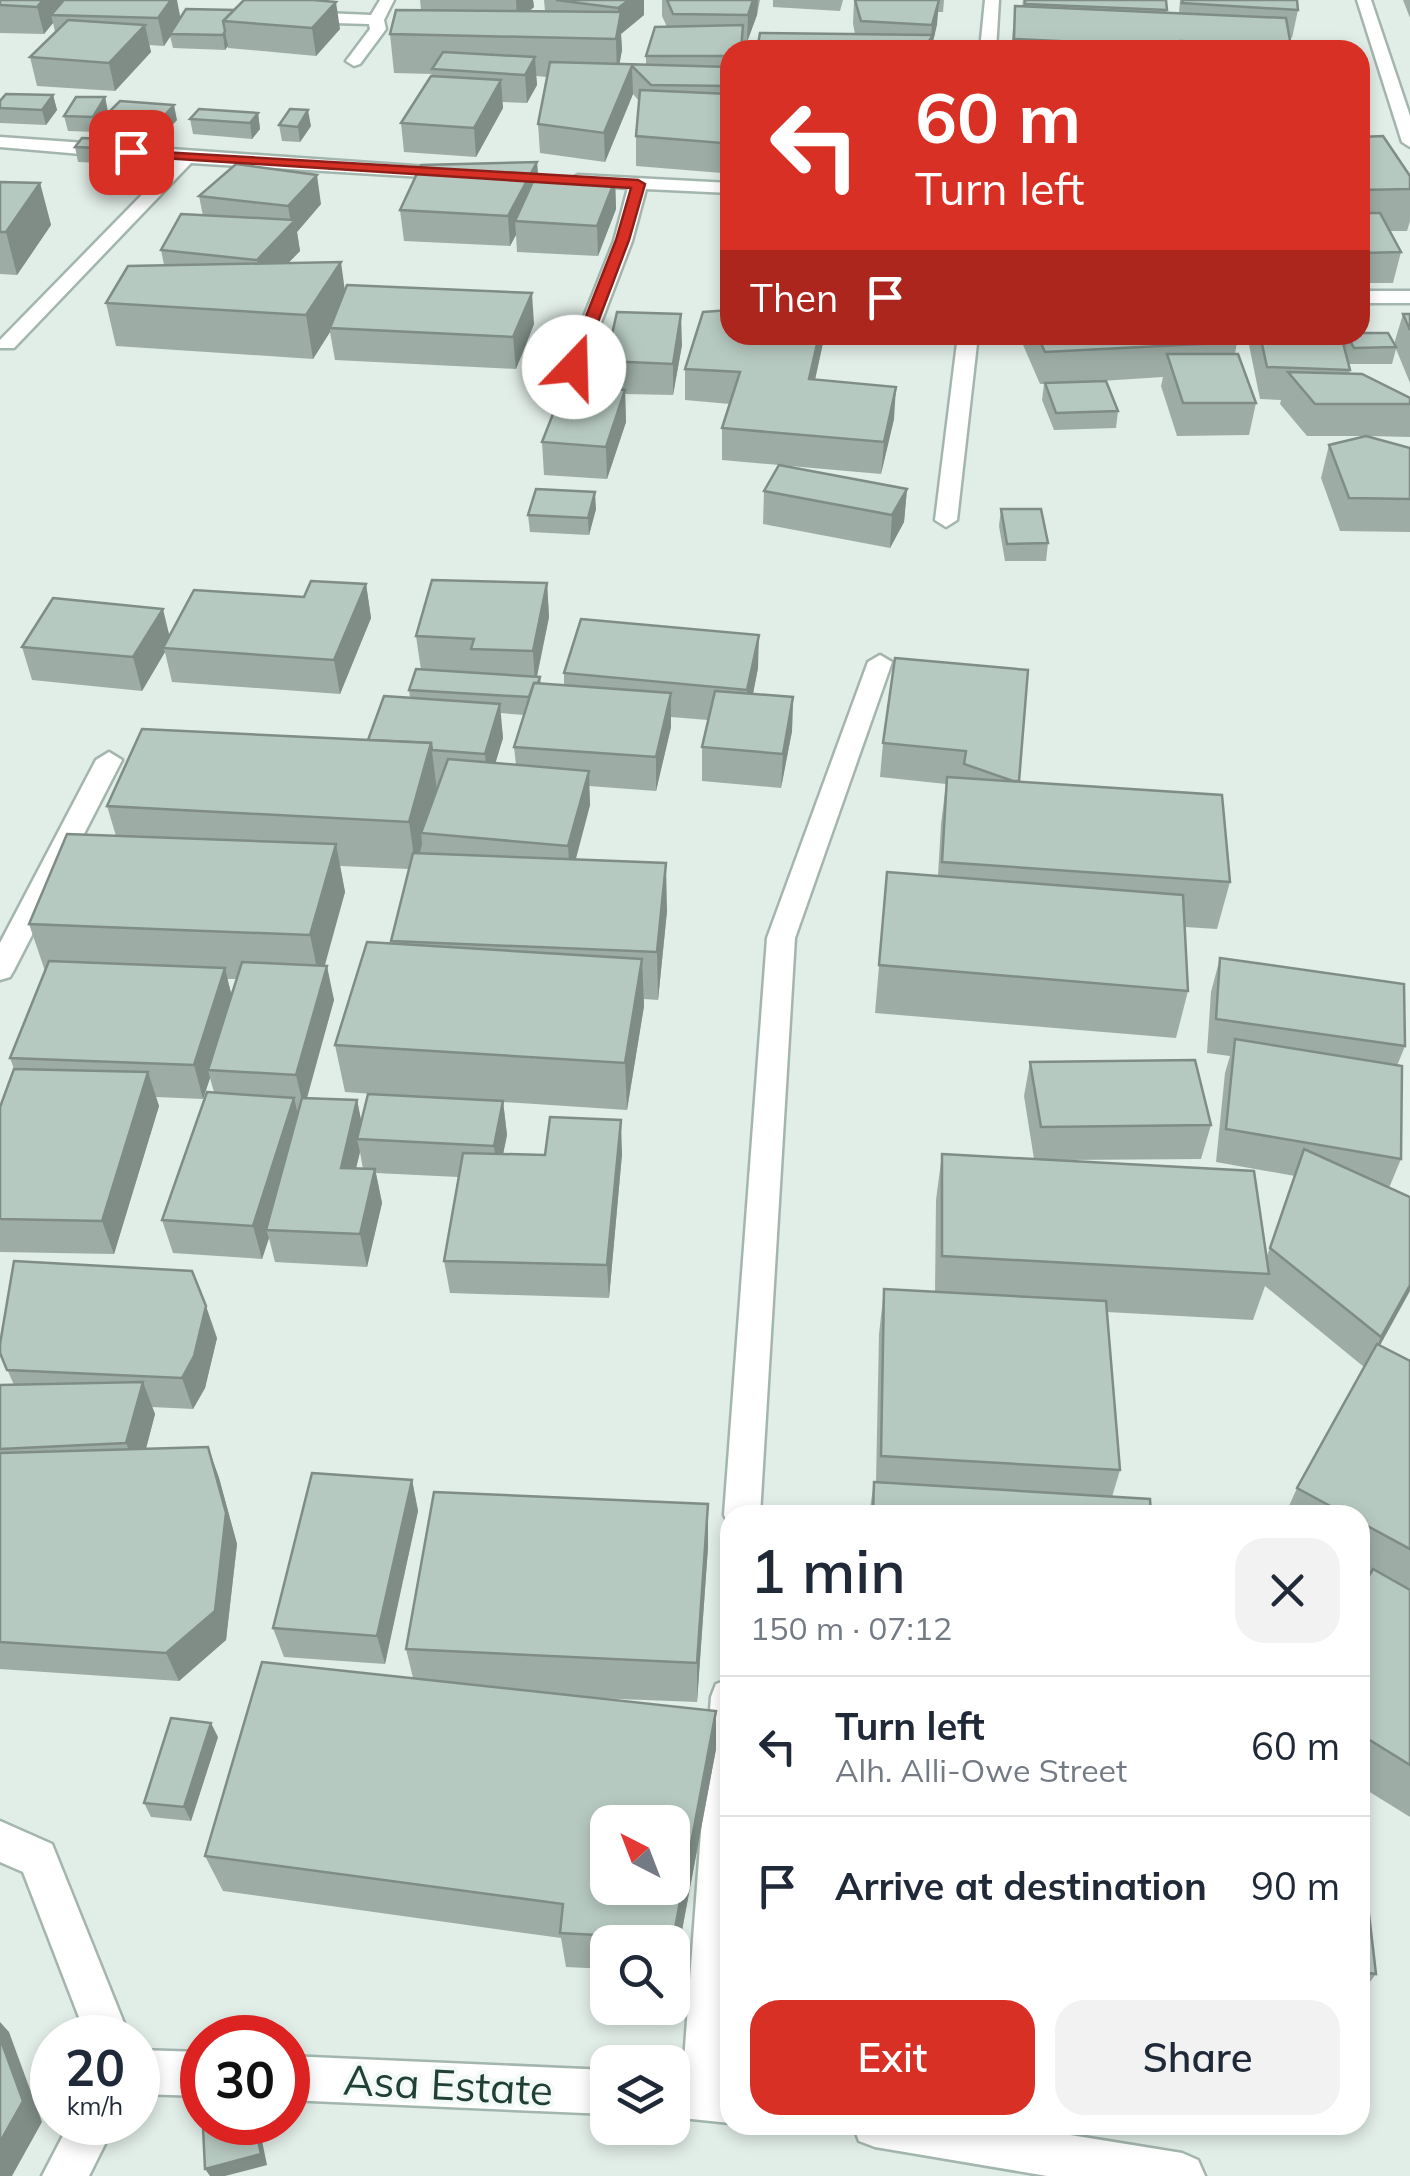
<!DOCTYPE html>
<meta charset="utf-8">
<style>
body{margin:0;font-family:Mulish,sans-serif;background:#f2f2f3;color:#1f2937;height:100vh;display:flex;flex-direction:column;font-size:38px;white-space:nowrap}
*{box-sizing:border-box;margin:0}
p{font-size:32px;color:#747a83}
.icon{flex:none;width:55px;height:55px;fill:none;stroke:currentColor;stroke-width:2;stroke-linecap:round;stroke-linejoin:round}
.map{position:relative;flex:1;overflow:hidden}
.drawer{position:absolute;left:720px;top:1505px;width:650px;height:630px;display:flex;flex-direction:column;background:#fff;border-radius:30px;box-shadow:0 5px 15px #0003}
.drawer>*{flex:none}
.banner{position:absolute;left:720px;top:40px;width:650px;height:305px;border-radius:30px;box-shadow:0 5px 15px #0003;background:#d93025;color:#fff;overflow:hidden}
.needle{width:65px;rotate:318deg}
.tools{position:absolute;left:590px;top:1805px;display:grid;gap:20px}
.tools a{display:grid;place-items:center;width:100px;height:100px;border-radius:20px;background:#fff;box-shadow:0 5px 15px #0003;font-size:50px}
.speed{position:absolute;left:30px;top:2015px;display:flex;gap:20px;font-size:50px;font-weight:700;text-align:center}
.speed>*{display:grid;place-content:center;width:130px;height:130px;border-radius:50%;background:#fff;box-shadow:0 5px 15px #0003;line-height:1}
.speed small{font-size:25px;font-weight:400}
.speed .limit{border:15px solid #d22;background:#fff;color:#111}
.pin{position:absolute;display:grid;place-items:center;width:85px;height:85px;color:#fff;margin:-42px;border-radius:20px;box-shadow:0 5px 15px #0006}
.me{position:absolute;width:110px;margin:-55px;rotate:21deg;stroke-linejoin:round;filter:drop-shadow(0 0 8px #0008)}
.turn{display:flex;align-items:center;gap:35px;height:210px;padding:0 30px;font-size:45px}
.turn .icon{width:130px;height:130px;stroke-width:2.5}
.turn b{display:block;font-size:70px;line-height:85px}
.then{display:flex;align-items:center;height:95px;padding:0 30px;background:#0003;gap:20px;font-size:38px}
.round{display:grid;place-items:center;flex:none;width:105px;height:105px;border-radius:30px;background:#f2f2f3}
.headline{display:flex;align-items:center;justify-content:space-between;height:170px;padding:0 30px}
h1{font-size:60px;font-weight:600;line-height:75px}
.primary-button{display:flex;gap:20px;margin-top:auto;padding:20px 30px}
.primary-button a{flex:1;height:115px;border-radius:30px;background:#d93025;color:#fff;font-size:40px;font-weight:600;line-height:115px;text-align:center}
.primary-button a+a{background:#f2f2f3;color:#1f2937}
ul{padding:0;list-style:none}
li{display:flex;align-items:center;gap:30px;height:140px;padding:0 30px;border-top:2px solid #e0e1e3}
li div{flex:1}
li b{display:block;font-size:38px}
li em{font-style:normal}
.map>svg:first-child{display:block}
.lines{fill:none;stroke-linecap:round;stroke-linejoin:round}
.minor-casing{stroke:#a3b6ae;stroke-width:5}
.minor{fill:#fff;fill-rule:evenodd}
.wall{fill:#9dada5;fill-rule:evenodd}
.shaded-wall{fill:#7f8d86}
.building{fill:#b6c9c0;stroke:#7f8d86;stroke-width:2.5;fill-rule:evenodd}
.route{fill:#d93025;stroke:#8d1f18;stroke-width:2.5}
.labels{text-anchor:middle;stroke-width:8;stroke-linejoin:round;paint-order:stroke}
.near-street-label{font-size:42px;fill:#204036;stroke:#f2f9f6}
</style>
<div class="map">
<svg width="1410" height="2176" viewBox="0 0 1410 2176">
<rect width="100%" height="100%" fill="#e1ede7"/>
<g class="lines">
<defs>
<g id="minor">
<polygon points="380,0 394,0 384,20 386,29 360,64 354,66 346,61 370,29 369,24 301,22 293,17 301,12 371,15"/>
<polygon points="985,0 999,0 996,50 980,50"/>
<polygon points="1357,0 1371,0 1410,116 1410,147 1402,142"/>
<polygon points="0,137 457,169 466,174 457,179 191,163 14,348 0,348 0,340 174,162 0,147"/>
<polygon points="578,175 730,183 730,193 646,189 632,241 584,367 574,373 564,367 614,241 628,188 572,184 569,180"/>
<rect x="1360" y="291" width="50" height="12"/>
<polygon points="958,335 978,335 957,520 946,527 935,520"/>
<polygon points="880,655 892,662 795,938 760,1515 730,1515 730,1527 724,1515 767,938 868,662"/>
<polygon points="109,752 122,760 14,970 10,977 0,980 0,943 96,760"/>
<polygon points="730,1679 730,2013 726,2079 730,2079 730,2123 672,2117 672,2073 683,2074 711,1697 716,1684"/>
<polygon points="0,1821 52,1844 130,2038 87,2038 23,1872 0,1862"/>
<polygon points="138,2050 202,2052 202,2096 138,2094"/>
<polygon points="288,2056 608,2070 608,2114 288,2100"/>
<polygon points="70,2122 116,2122 89,2176 42,2176"/>
<polygon points="853,2125 1009,2125 1182,2153 1198,2160 1205,2176 1047,2176 875,2147 859,2141"/>
</g>
</defs>
<!-- minor casing -->
<use href="#minor" class="minor-casing"/>
<!-- minor -->
<use href="#minor" class="minor"/>
</g>
<!-- wall -->
<g class="wall">
<polygon points="0,0 180,18 186,9 340,29 316,56 228,48 228,46 225,50 173,48 170,36 164,46 149,45 151,52 115,91 37,86 30,57 55,32 53,23 44,34 0,33"/>
<polygon points="420,0 533,0 534,7 529,11 545,11 544,0 644,0 644,15 621,34 622,50 619,64 646,65 646,56 667,27 662,16 662,0 760,0 757,15 747,42 743,42 743,50 730,50 730,132 722,173 636,166 636,136 639,101 633,94 605,162 540,153 538,124 547,77 536,76 537,85 527,103 502,102 503,108 476,157 404,152 401,123 432,74 394,73 390,34 421,10"/>
<polygon points="773,0 843,0 840,11 773,7"/>
<polygon points="854,0 944,0 943,12 938,12 931,50 855,34 853,24"/>
<polygon points="1023,0 1166,0 1167,13 1179,13 1180,0 1297,0 1298,10 1292,38 1290,37 1291,50 1011,50 1015,6 1022,7"/>
<polygon points="1403,0 1410,0 1410,18"/>
<polygon points="53,95 57,110 46,125 0,123 0,101"/>
<polygon points="105,97 108,112 97,132 68,131 64,116"/>
<polygon points="258,113 260,129 252,139 193,134 190,119"/>
<polygon points="107,114 177,120 165,133 110,129"/>
<polygon points="279,125 311,126 300,142 282,141"/>
<polygon points="1360,137 1410,176 1410,221 1407,231 1390,231 1401,252 1393,283 1360,283"/>
<polygon points="151,141 154,157 147,165 78,162 75,147"/>
<polygon points="537,162 538,175 615,180 616,209 598,256 517,252 516,235 510,246 404,241 400,210"/>
<polygon points="0,182 40,183 51,225 17,275 0,274"/>
<polygon points="199,196 321,204 297,232 300,251 288,263 345,291 534,324 516,369 335,360 330,332 313,359 116,346 106,303 164,265 161,250 203,216"/>
<polygon points="1403,314 1410,314 1410,383 1396,349 1392,364 1349,364 1348,361 1350,370 1349,374 1410,398 1410,437 1368,436 1410,448 1410,532 1340,531 1321,478 1329,445 1364,436 1307,436 1280,404 1281,400 1260,399 1247,335 1341,335 1343,345 1346,335 1360,335 1394,344"/>
<polygon points="1020,335 1233,335 1237,342 1235,354 1256,403 1249,435 1177,436 1161,386 1163,377 1085,382 1118,411 1116,428 1054,430 1042,400 1044,384 1040,384 1020,338"/>
<polygon points="823,343 815,380 894,419 881,474 722,460 722,428 730,404 685,400 685,369"/>
<polygon points="682,345 673,395 625,394 626,422 607,479 544,475 542,442 607,389 606,361"/>
<polygon points="907,489 904,522 890,548 763,524 764,491"/>
<polygon points="596,509 589,535 530,532 528,515"/>
<polygon points="1001,509 1048,543 1046,561 1005,561 999,526"/>
<path d="M547,583l2,34 -12,60h3l1,6 23,2v-12l194,-5 -5,26 40,3 -1,34 -11,57 -79,-7v-34l6,-27 -37,-3v10l-15,64 -67,-5 1,19 -14,54 91,52 -9,89 -14,-1v7l-17,104 -124,-8 4,33 -4,19h119l-13,144 -159,-5 -6,-32 14,-84 -82,-4 6,30 -15,64 -92,-5 -6,-24 -7,21 -89,-6 -11,-33 52,-128 -4,-14 -7,21 -47,-2 3,9 -45,148 -114,-2v-145l14,-38 -4,-11 35,-87 -16,-47 87,-88 -9,-30 261,-66 42,-42 -1,-8 12,-20 -5,-34zM500,713l24,2 -10,32 2,18 -21,-2 8,-25zM340,866l69,3 -17,75 -57,101 10,47 86,6 -70,24 -4,-22 -51,-2 28,-98 -10,-35 21,-73zM227,979h10l-5,16zM360,1152l3,17 -7,-1z"/>
<polygon points="366,584 371,618 340,694 172,682 165,652 142,691 32,680 22,647 169,637 304,597"/>
<polygon points="895,658 1019,781 1230,882 1217,929 1185,927 1188,991 1176,1038 875,1013 887,872 938,876 941,824 946,784 880,777 883,743"/>
<polygon points="1220,958 1405,1046 1397,1066 1401,1159 1389,1188 1410,1197 1380,1346 1410,1361 1410,1817 1360,1786 1360,1591 1367,1579 1360,1576 1360,1515 1285,1515 1297,1488 1364,1367 1265,1286 1253,1320 1107,1312 1120,1470 1112,1497 1151,1515 869,1515 874,1482 876,1482 879,1334 884,1289 935,1292 936,1200 942,1154 1034,1159 1024,1096 1030,1062 1211,1125 1201,1159 1066,1160 1267,1256 1295,1176 1216,1162 1225,1073 1230,1056 1207,1053 1211,992"/>
<polygon points="217,1338 205,1388 193,1409 152,1407 155,1414 146,1449 208,1447 219,1478 237,1544 226,1640 179,1681 0,1669 0,1385 14,1385 0,1353"/>
<polygon points="412,1480 418,1511 385,1664 284,1657 273,1628"/>
<polygon points="708,1504 708,1547 697,1702 593,1698 716,1749 674,1973 672,1973 672,1942 608,1942 608,1969 566,1967 561,1938 223,1891 205,1856 413,1678 406,1649"/>
<polygon points="218,1737 191,1821 151,1817 144,1803"/>
<polygon points="1360,1837 1376,1974 1360,1995"/>
</g>
<!-- shaded-wall -->
<g class="shaded-wall">
<polygon points="43,0 70,0 51,15 53,23 44,34 37,7"/>
<polygon points="171,0 177,0 181,21 164,46 158,18"/>
<polygon points="516,0 533,0 534,7 517,22"/>
<polygon points="629,0 644,0 644,15 621,34 622,50 617,78 616,39 619,21 618,8"/>
<polygon points="753,0 758,0 757,15 747,42 748,15"/>
<polygon points="939,0 937,25 931,50 923,50 931,37 932,25"/>
<polygon points="336,2 340,29 316,56 312,28"/>
<polygon points="145,25 151,52 115,91 109,63"/>
<polygon points="225,31 228,46 225,50 223,35"/>
<polygon points="535,57 537,85 527,103 525,75"/>
<polygon points="632,66 633,94 605,162 604,133"/>
<polygon points="501,80 503,108 476,157 474,128"/>
<polygon points="53,95 57,110 46,125 42,110"/>
<polygon points="105,97 108,112 97,132 93,117"/>
<polygon points="730,104 730,132 722,173 722,143"/>
<polygon points="174,105 177,120 165,133 162,118"/>
<polygon points="308,110 311,126 300,142 298,127"/>
<polygon points="258,113 260,129 252,139 250,123"/>
<polygon points="151,141 154,157 147,165 144,150"/>
<polygon points="537,162 539,192 515,221 516,235 510,246 508,216"/>
<polygon points="317,175 321,204 297,232 300,251 262,290 257,260 291,224 288,206"/>
<polygon points="615,180 616,209 598,256 597,226"/>
<polygon points="40,183 51,225 17,275 6,232"/>
<polygon points="341,262 347,306 330,328 330,332 313,359 306,315"/>
<polygon points="532,293 534,324 516,369 513,337"/>
<polygon points="681,314 682,345 673,395 673,364"/>
<polygon points="819,335 823,335 823,343 808,411 809,379"/>
<polygon points="896,387 894,419 881,474 884,442"/>
<polygon points="625,390 626,422 607,479 606,447"/>
<polygon points="907,489 904,522 890,548 892,515"/>
<polygon points="595,492 596,509 589,535 588,518"/>
<polygon points="547,583 549,617 535,685 533,651"/>
<polygon points="366,584 371,618 340,694 334,660"/>
<polygon points="163,609 171,642 163,648 165,652 142,691 133,657"/>
<polygon points="759,635 758,668 747,724 747,690"/>
<polygon points="671,693 671,727 656,791 656,757"/>
<polygon points="793,697 792,731 781,788 783,754"/>
<polygon points="500,704 503,738 488,788 485,754"/>
<polygon points="431,743 437,791 421,833 422,844 416,870 409,822"/>
<polygon points="589,771 590,805 570,880 568,846"/>
<polygon points="336,844 345,892 320,983 310,935"/>
<polygon points="666,863 667,911 658,1000 657,952"/>
<polygon points="642,959 644,1006 627,1110 625,1063"/>
<polygon points="327,966 334,1000 304,1109 296,1075"/>
<polygon points="225,968 233,1002 208,1070 210,1078 203,1099 194,1065"/>
<polygon points="148,1072 159,1106 114,1254 102,1221"/>
<polygon points="294,1098 302,1131 266,1230 269,1238 262,1259 253,1226"/>
<polygon points="357,1100 364,1134 357,1139 360,1152 348,1201 341,1168"/>
<polygon points="503,1101 507,1135 498,1179 494,1146"/>
<polygon points="621,1120 622,1154 609,1298 607,1265"/>
<polygon points="375,1169 382,1203 367,1267 360,1234"/>
<polygon points="1410,1285 1410,1291 1367,1369 1381,1337"/>
<polygon points="206,1306 217,1338 205,1388 193,1409 182,1378"/>
<polygon points="143,1382 155,1414 139,1475 126,1443"/>
<polygon points="208,1447 219,1478 237,1544 226,1640 179,1681 166,1653"/>
<polygon points="412,1480 418,1511 385,1664 377,1636"/>
<polygon points="708,1504 708,1547 697,1702 697,1663"/>
<polygon points="716,1711 716,1749 674,1973 673,1939"/>
<polygon points="211,1723 218,1737 191,1821 184,1807"/>
<polygon points="0,2022 9,2032 42,2122 12,2176 0,2176"/>
<polygon points="254,2122 260,2131 267,2165 225,2176 210,2176 205,2169"/>
</g>
<!-- building -->
<g class="building">
<polygon points="0,0 43,0 37,7 0,5"/>
<polygon points="64,0 171,0 158,18 51,15"/>
<polygon points="244,0 313,0 336,2 312,28 223,21"/>
<polygon points="556,0 629,0 618,8"/>
<polygon points="667,0 753,0 748,15 673,14"/>
<polygon points="855,0 939,0 932,25 861,21"/>
<polygon points="1025,0 1166,0 1167,10 1025,4"/>
<polygon points="1183,0 1297,0 1298,10 1182,3"/>
<polygon points="1015,6 1286,18 1291,46 1181,41 1182,47 1014,39"/>
<polygon points="186,9 234,10 223,21 225,31 223,35 170,34"/>
<polygon points="396,10 621,12 616,39 390,34"/>
<polygon points="68,20 145,25 109,63 30,57"/>
<polygon points="743,25 741,50 730,50 730,56 646,56 655,27"/>
<polygon points="760,33 933,35 923,50 757,50"/>
<polygon points="443,52 535,57 525,75 432,69"/>
<polygon points="550,62 730,67 730,86 651,85 632,66 604,133 538,124"/>
<polygon points="431,76 501,80 474,128 401,123"/>
<polygon points="640,90 730,94 730,104 722,143 636,136"/>
<polygon points="6,94 53,95 42,110 0,108 0,101"/>
<polygon points="76,97 105,97 93,117 64,116"/>
<polygon points="120,101 174,105 162,118 107,114"/>
<polygon points="199,109 258,113 250,123 190,119"/>
<polygon points="290,109 308,110 298,127 279,125"/>
<polygon points="1383,136 1410,176 1410,189 1360,190 1360,137"/>
<polygon points="82,138 151,141 144,150 75,147"/>
<polygon points="537,162 508,216 400,210 421,165"/>
<polygon points="236,164 317,175 288,206 199,196"/>
<polygon points="536,175 615,180 597,226 515,221"/>
<polygon points="0,182 40,183 6,232 0,232"/>
<polygon points="1360,213 1380,213 1401,252 1360,253"/>
<polygon points="181,214 295,220 257,260 161,250"/>
<polygon points="341,262 306,315 106,303 128,266"/>
<polygon points="347,285 532,293 513,337 330,328"/>
<polygon points="730,310 730,335 819,335 809,379 896,387 884,442 722,428 740,372 685,369 703,312"/>
<polygon points="617,312 681,314 673,364 606,361"/>
<polygon points="1403,314 1410,314 1410,330"/>
<polygon points="1360,333 1388,333 1396,347 1354,348 1347,335 1360,335"/>
<polygon points="1037,335 1233,335 1237,342 1045,352"/>
<polygon points="1260,335 1341,335 1350,370 1267,367"/>
<polygon points="1167,354 1238,354 1256,403 1183,403"/>
<polygon points="1288,372 1362,374 1410,398 1410,404 1315,404"/>
<polygon points="1106,381 1118,411 1056,413 1045,383"/>
<polygon points="564,386 625,390 606,447 542,442"/>
<polygon points="1366,436 1410,448 1410,499 1349,498 1329,445"/>
<polygon points="779,465 907,489 892,515 764,491"/>
<polygon points="536,489 595,492 588,518 528,515"/>
<polygon points="1001,509 1041,509 1048,543 1007,544"/>
<polygon points="432,580 547,583 533,651 471,649 474,639 416,636"/>
<polygon points="311,581 366,584 334,660 163,648 194,590 304,597"/>
<polygon points="53,598 163,609 133,657 22,647"/>
<polygon points="581,619 759,635 747,690 564,673"/>
<polygon points="895,658 1028,670 1019,781 1013,781 964,764 966,751 883,743"/>
<polygon points="416,669 540,677 538,683 534,683 529,697 409,690"/>
<polygon points="534,683 671,693 656,757 514,747"/>
<polygon points="715,691 793,697 783,754 702,747"/>
<polygon points="384,696 500,704 485,754 432,750 431,743 368,740"/>
<polygon points="142,729 431,743 409,822 107,806"/>
<polygon points="448,759 589,771 568,846 421,833"/>
<polygon points="947,777 1222,795 1230,882 942,862"/>
<polygon points="67,834 336,844 310,935 29,924"/>
<polygon points="413,853 666,863 657,952 391,941"/>
<polygon points="887,872 1183,895 1188,991 879,965"/>
<polygon points="367,942 642,959 625,1063 335,1045"/>
<polygon points="1220,958 1404,984 1405,1046 1216,1019"/>
<polygon points="49,961 225,968 194,1065 10,1058"/>
<polygon points="242,962 327,966 296,1075 208,1070"/>
<polygon points="1235,1039 1402,1066 1401,1159 1226,1129"/>
<polygon points="1195,1060 1211,1125 1041,1127 1030,1062"/>
<polygon points="14,1069 148,1072 102,1221 0,1219 0,1107"/>
<polygon points="207,1092 294,1098 253,1226 162,1220"/>
<polygon points="368,1094 503,1101 494,1146 357,1139"/>
<polygon points="302,1098 357,1100 341,1168 375,1169 360,1234 266,1230"/>
<polygon points="550,1117 621,1120 607,1265 444,1261 463,1153 545,1155"/>
<polygon points="1304,1149 1410,1197 1410,1285 1381,1337 1270,1248"/>
<polygon points="942,1154 1254,1171 1269,1274 942,1256"/>
<polygon points="14,1261 192,1271 206,1306 194,1356 182,1378 7,1370 0,1353 0,1344"/>
<polygon points="884,1289 1106,1301 1120,1470 881,1456"/>
<polygon points="1377,1344 1410,1361 1410,1549 1360,1522 1360,1515 1347,1515 1297,1488"/>
<polygon points="143,1382 126,1443 0,1449 0,1385"/>
<polygon points="208,1447 226,1513 215,1611 166,1653 0,1642 0,1453"/>
<polygon points="312,1473 412,1480 377,1636 273,1628"/>
<polygon points="874,1482 1150,1499 1151,1515 873,1515"/>
<polygon points="434,1492 708,1504 697,1663 406,1649"/>
<polygon points="1373,1569 1410,1590 1410,1765 1360,1734 1360,1591"/>
<path d="M262,1662l454,49 -43,228 -113,-6 3,-29 -358,-48zM608,1822h64v66h-64z"/>
<polygon points="171,1718 211,1723 184,1807 144,1803"/>
<polygon points="1360,1837 1376,1974 1360,1972"/>
<polygon points="0,2038 23,2101 0,2142"/>
<polygon points="236,2122 254,2122 261,2154 205,2169 203,2127"/>
</g>
<!-- route -->
<polygon class="route" points="127,150 638,180 645,184 629,240 581,367 574,372 566,367 616,240 631,188 131,156 127,155"/>
<g class="labels">
<!-- near-street labels -->
<g class="near-street-label">
<text transform="translate(448 2085) rotate(3)" y="15">Asa Estate</text>
</g>
</g>
</svg>
<div class="tools">
<a><svg class="needle" viewBox="-14 -14 28 28"><path d="M0-13l5 13h-10z" fill="#e53935"/><path d="M0 13l5-13h-10z" fill="#747a83"/></svg></a>
<a><svg class="icon" aria-label="search" viewBox="0 0 24 24"><circle cx="10" cy="10" r="6"/><path d="M15 15l6 6"/></svg></a>
<a><svg class="icon" aria-label="layers" viewBox="0 0 24 24"><path d="M12 4l9 5-9 5-9-5zM3 14l9 5 9-5"/></svg></a>
</div>
<div class="speed"><div>20<small>km/h</small></div><div class="limit">30</div></div>
<div class="pin" style="left:131px;top:152px;background:#d93025"><svg class="icon" aria-label="arrive" viewBox="0 0 24 24"><path d="M6 21V4h12l-3 4 3 4H6"/></svg></div>
<svg class="me" style="left:574px;top:367px" viewBox="-20 -20 40 40"><circle r="19" fill="#fff"/><path d="M0-13L10 11 0 6-10 11z" fill="#d93025"/></svg>
<div class="banner">
<div class="turn"><svg class="icon" aria-label="left" viewBox="0 0 24 24"><path d="M17 20v-9H6M10 6l-5 5 5 5"/></svg><div><b>60 m</b>Turn left</div></div>
<div class="then">Then<svg class="icon" aria-label="arrive" viewBox="0 0 24 24"><path d="M6 21V4h12l-3 4 3 4H6"/></svg></div>
</div>
<section class="drawer">
<div class="headline"><div><h1>1 min</h1><p>150 m · 07:12</p></div><a class="round"><svg class="icon" aria-label="close" viewBox="0 0 24 24"><path d="M6 6l12 12M18 6L6 18"/></svg></a></div>
<ul>
<li><svg class="icon" aria-label="left" viewBox="0 0 24 24"><path d="M17 20v-9H6M10 6l-5 5 5 5"/></svg><div><b>Turn left</b><p>Alh. Alli-Owe Street</p></div><em>60 m</em></li>
<li><svg class="icon" aria-label="arrive" viewBox="0 0 24 24"><path d="M6 21V4h12l-3 4 3 4H6"/></svg><div><b>Arrive at destination</b></div><em>90 m</em></li>
</ul>
<div class="primary-button"><a>Exit</a><a>Share</a></div>
</section>
</div>
